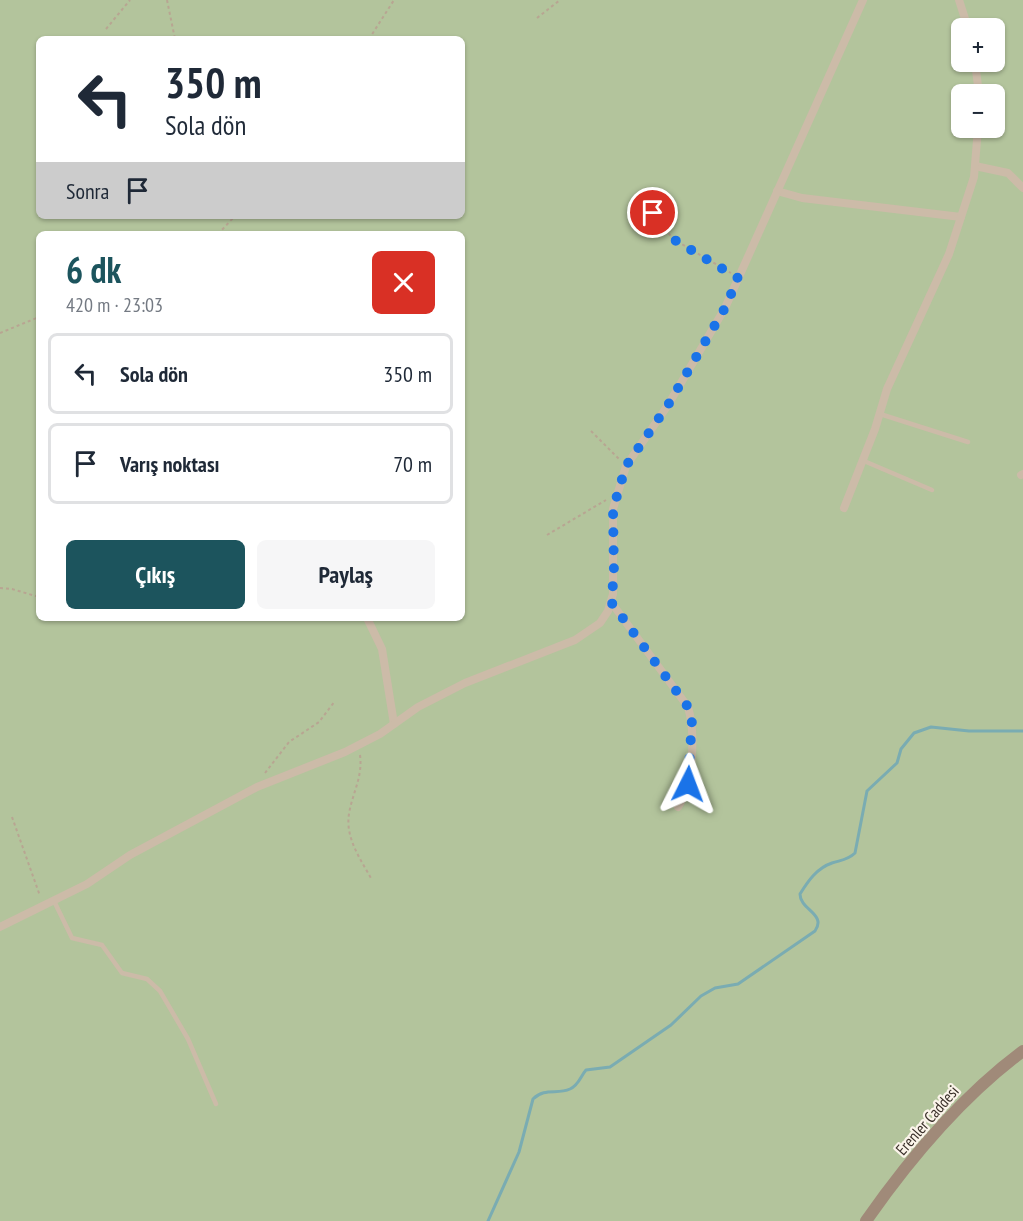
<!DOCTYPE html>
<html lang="tr">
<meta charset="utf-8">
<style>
body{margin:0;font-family:"PT Sans Narrow",sans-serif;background:#f6f6f7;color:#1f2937;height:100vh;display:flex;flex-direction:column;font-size:22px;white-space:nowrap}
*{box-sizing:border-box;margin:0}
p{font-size:20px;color:#747a83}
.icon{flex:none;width:33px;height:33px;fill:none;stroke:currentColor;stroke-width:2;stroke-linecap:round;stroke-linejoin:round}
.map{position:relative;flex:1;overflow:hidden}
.sheet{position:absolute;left:36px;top:231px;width:429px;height:390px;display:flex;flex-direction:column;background:#fff;border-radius:9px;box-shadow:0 2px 4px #0004}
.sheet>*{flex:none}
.banner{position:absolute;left:36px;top:36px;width:429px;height:183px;border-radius:9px;box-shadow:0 2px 4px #0004;background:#fff;color:#1f2937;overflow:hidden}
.controls{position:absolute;left:951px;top:18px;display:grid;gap:12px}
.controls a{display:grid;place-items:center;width:54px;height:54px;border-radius:9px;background:#fff;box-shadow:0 2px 4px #0004;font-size:30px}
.pin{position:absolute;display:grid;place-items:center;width:51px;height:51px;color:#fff;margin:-26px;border:3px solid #fff;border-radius:50%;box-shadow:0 2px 6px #0007}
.me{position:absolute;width:66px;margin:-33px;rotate:3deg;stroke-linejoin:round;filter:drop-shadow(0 0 4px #0008)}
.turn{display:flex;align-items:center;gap:21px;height:126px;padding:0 30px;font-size:27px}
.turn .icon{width:78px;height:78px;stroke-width:2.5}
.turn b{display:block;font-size:42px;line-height:51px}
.then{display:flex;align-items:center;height:57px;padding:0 30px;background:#0003;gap:12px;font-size:22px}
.round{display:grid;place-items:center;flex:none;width:63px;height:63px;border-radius:9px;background:#f6f6f7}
.headline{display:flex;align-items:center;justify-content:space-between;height:102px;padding:0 30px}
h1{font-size:36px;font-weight:700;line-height:45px;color:#1c545d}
.cta{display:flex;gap:12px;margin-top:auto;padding:12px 30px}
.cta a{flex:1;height:69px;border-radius:9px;background:#1c545d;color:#fff;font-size:24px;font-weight:700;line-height:69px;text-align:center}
.cta a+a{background:#f6f6f7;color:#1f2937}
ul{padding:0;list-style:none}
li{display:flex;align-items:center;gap:18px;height:81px;margin:0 12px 9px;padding:0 18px;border:3px solid #e0e1e3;border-radius:9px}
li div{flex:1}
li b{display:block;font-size:22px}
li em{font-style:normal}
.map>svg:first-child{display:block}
.green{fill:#b3c49c;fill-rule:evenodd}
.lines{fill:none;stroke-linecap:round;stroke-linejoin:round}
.stream{stroke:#7aacb2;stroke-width:3}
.path{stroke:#b8a592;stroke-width:2;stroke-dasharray:3 3;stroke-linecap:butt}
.service{stroke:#ccbba8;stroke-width:4.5}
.minor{stroke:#ccbba8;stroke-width:8}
.secondary{stroke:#a08a79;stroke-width:12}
.route{stroke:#1a73e8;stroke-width:10;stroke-dasharray:0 18}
.labels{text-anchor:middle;stroke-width:4.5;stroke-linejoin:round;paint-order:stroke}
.street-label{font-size:16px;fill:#392f29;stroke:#fbf4ea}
</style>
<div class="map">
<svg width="1023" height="1221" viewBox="0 0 1023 1221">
<rect width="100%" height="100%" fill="#f3ebdd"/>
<!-- green -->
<path class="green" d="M0,0h1023v1221h-1023zM962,28h32v34h-32zM39,39h423v177h-423zM962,94h32v34h-32zM39,234h423v384h-423z"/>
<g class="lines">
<!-- stream -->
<path class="stream" d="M488,1221l31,-69 14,-53c12,-12 24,-4 37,-10 9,-4 10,-12 16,-19l24,-3 61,-42 30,-29 14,-8 23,-4 77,-53c12,-17 -15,-21 -15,-37 8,-13 17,-26 32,-31 9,-3 16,-3 23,-10l12,-62 30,-28 4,-14 13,-16 17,-6 38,4h54"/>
<!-- path -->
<g class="path">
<polyline points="167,0 175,39"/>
<polyline points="537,18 560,0"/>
<polyline points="106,29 130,0"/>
<polyline points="369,39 394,0"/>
<polyline points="643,200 673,239 731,273"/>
<polyline points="218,234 235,216"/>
<polyline points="0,333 39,317"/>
<polyline points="591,431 620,460"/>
<polyline points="547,535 606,500"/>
<polyline points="0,588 12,589 39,597"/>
<polyline points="84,618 88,620"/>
<path d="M360,755c3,22 -8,39 -11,59 -4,24 12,46 23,66"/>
<polyline points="265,773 289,742 319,722 335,701"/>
<polyline points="12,817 40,896"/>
</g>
<!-- service -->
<g class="service">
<polyline points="880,414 968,442"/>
<polyline points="864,461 932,490"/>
<polyline points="54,901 72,938 102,945 122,973 147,979 160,991 188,1039 216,1104"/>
</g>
<!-- minor -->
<g class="minor">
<polyline points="959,0 968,28"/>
<polyline points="975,62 979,94"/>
<polyline points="975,166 1008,173 1023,188"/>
<polyline points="777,191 802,198 961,217"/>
<polyline points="1021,475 1023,474"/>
<polyline points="844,508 875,429 887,389 949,254 974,177 978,128"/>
<path d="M611,602l77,105c8,27 5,77 -10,100"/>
<polyline points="367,618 382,649 394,724"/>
<polyline points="0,927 87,884 130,855 257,787 345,752 380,734 418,707 465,683 575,640 600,623 608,611 613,594 613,509 626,466 668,405 725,308 863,0"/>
</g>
<!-- secondary -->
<path class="secondary" d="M866,1221c44,-63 95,-124 157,-170"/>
</g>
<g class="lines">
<!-- route -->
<polyline class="route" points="653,213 673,239 738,278 725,308 668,405 626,466 613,509 614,575 611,602 688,707 692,719 688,784"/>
</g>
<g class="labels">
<!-- street labels -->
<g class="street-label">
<text transform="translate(927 1120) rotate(-49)" y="6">Erenler Caddesi</text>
</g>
</g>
</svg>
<div class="controls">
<a>+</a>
<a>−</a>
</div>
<div class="pin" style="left:653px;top:213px;background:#d93025"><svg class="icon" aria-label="arrive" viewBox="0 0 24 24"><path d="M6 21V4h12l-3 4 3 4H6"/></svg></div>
<svg class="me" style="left:688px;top:784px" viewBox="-20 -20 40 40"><path d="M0-17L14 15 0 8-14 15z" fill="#1a73e8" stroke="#fff" stroke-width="4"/></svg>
<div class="banner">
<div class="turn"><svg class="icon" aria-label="left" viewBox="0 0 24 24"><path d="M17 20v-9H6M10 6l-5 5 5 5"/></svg><div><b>350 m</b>Sola dön</div></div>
<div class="then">Sonra<svg class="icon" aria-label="arrive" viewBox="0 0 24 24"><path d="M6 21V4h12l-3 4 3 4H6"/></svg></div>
</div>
<section class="sheet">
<div class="headline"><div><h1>6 dk</h1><p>420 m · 23:03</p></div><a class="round" style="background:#d93025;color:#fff"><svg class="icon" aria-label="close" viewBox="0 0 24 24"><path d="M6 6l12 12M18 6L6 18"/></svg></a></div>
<ul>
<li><svg class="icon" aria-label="left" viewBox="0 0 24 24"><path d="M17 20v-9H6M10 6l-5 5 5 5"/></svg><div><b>Sola dön</b></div><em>350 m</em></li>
<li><svg class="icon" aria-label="arrive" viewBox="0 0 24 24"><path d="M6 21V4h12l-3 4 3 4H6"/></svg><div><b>Varış noktası</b></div><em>70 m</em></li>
</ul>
<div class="cta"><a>Çıkış</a><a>Paylaş</a></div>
</section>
</div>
